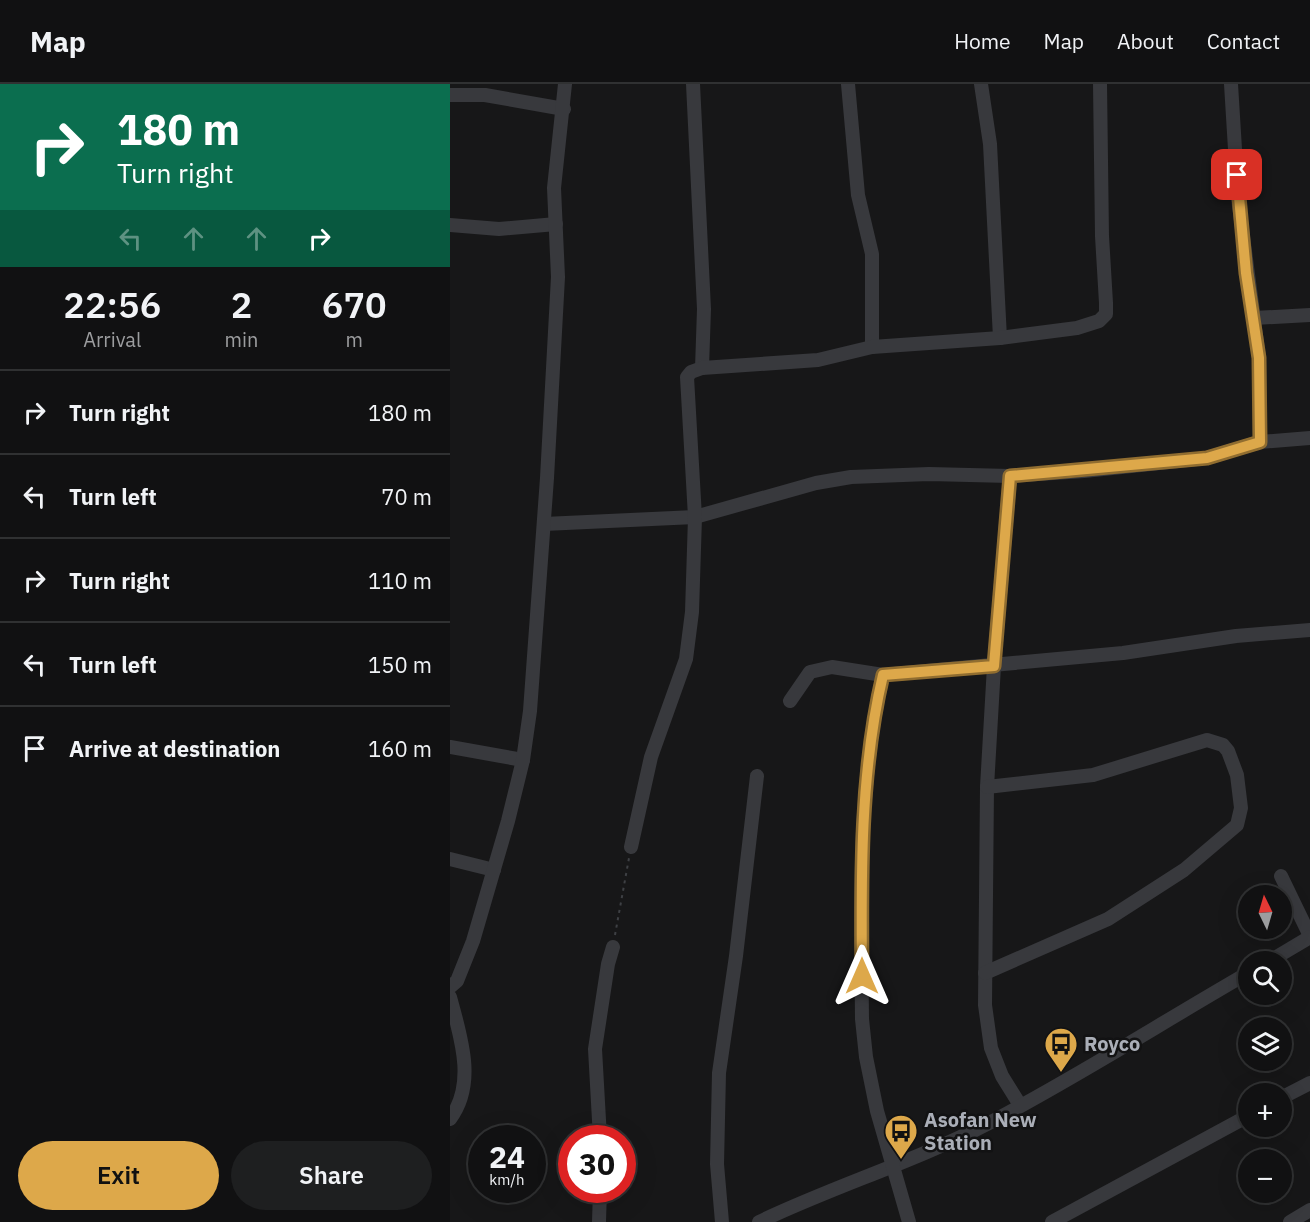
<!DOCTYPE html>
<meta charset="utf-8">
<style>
body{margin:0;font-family:"IBM Plex Sans",sans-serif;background:#1e1f20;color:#f1f3f6;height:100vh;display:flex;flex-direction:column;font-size:22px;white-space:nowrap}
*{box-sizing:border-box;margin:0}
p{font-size:20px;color:#9c9d9f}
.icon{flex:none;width:33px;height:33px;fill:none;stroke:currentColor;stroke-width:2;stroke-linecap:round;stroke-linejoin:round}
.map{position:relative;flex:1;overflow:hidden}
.details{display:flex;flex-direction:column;background:#111112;width:450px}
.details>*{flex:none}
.hud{background:#0b6e4f;color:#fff;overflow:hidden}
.needle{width:39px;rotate:355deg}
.fabs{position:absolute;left:788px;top:801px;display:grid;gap:12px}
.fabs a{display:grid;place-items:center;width:54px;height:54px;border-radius:50%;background:#111112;box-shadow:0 6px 24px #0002,0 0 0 2px #303132;font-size:30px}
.speed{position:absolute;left:18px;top:1041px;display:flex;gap:12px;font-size:30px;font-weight:700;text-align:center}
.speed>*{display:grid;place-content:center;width:78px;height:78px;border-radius:50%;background:#111112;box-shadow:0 6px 24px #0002,0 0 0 2px #303132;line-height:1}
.speed small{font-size:15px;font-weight:400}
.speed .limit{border:9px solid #d22;background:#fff;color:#111}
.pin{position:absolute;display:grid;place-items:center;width:51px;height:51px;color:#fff;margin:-26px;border-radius:12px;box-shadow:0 3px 9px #0006}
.me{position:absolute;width:66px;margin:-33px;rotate:0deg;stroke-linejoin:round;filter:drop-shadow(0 0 4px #0008)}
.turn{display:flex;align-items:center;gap:21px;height:126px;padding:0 18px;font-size:27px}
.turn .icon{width:78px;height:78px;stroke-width:2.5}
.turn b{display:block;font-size:42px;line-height:51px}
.lanes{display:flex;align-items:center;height:57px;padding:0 18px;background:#0003;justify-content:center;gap:30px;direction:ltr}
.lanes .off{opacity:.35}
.eta{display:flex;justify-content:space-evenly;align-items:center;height:102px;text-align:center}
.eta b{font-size:36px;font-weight:600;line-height:42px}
.button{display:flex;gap:12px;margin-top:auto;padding:12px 18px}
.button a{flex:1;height:69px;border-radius:36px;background:#dda84a;color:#111;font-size:24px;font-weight:600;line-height:69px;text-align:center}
.button a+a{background:#1e1f20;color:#f1f3f6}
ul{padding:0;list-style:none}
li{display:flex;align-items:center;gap:18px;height:84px;padding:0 18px;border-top:2px solid #303132}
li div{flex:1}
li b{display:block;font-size:22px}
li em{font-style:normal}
header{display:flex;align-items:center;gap:36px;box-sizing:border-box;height:84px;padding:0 30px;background:#111112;border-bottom:2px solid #303132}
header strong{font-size:28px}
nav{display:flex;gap:33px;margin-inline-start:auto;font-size:21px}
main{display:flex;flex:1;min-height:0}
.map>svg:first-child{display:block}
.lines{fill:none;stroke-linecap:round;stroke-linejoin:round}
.path{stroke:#3e4044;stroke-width:2;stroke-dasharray:3 4.5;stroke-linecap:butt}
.minor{stroke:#38393d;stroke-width:14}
.route-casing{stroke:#906d30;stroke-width:15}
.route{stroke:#dda84a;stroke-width:10}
.labels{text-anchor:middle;stroke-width:5;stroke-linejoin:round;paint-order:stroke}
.poi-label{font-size:20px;font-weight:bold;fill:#aaaeb7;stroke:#121213;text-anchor:start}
</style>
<header>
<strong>Map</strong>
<nav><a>Home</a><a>Map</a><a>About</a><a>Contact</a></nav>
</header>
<main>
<section class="details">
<div class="hud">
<div class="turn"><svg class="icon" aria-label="right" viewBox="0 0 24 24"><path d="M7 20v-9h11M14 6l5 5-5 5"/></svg><div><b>180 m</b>Turn right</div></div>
<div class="lanes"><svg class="icon off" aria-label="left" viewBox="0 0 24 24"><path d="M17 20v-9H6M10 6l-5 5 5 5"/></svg><svg class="icon off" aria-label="ahead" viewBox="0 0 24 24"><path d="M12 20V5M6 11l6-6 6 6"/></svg><svg class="icon off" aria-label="ahead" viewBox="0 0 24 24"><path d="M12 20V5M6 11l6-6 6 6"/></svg><svg class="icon" aria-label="right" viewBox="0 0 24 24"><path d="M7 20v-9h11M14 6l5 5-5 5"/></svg></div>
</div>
<div class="eta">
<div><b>22:56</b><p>Arrival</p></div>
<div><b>2</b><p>min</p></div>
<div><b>670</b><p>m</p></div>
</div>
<ul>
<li><svg class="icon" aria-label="right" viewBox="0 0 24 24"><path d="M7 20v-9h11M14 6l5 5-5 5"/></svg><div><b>Turn right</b></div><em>180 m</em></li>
<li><svg class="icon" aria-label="left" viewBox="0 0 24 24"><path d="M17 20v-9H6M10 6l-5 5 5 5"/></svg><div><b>Turn left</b></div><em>70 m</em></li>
<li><svg class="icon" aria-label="right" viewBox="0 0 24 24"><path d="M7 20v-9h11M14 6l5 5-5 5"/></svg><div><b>Turn right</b></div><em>110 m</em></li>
<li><svg class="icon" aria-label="left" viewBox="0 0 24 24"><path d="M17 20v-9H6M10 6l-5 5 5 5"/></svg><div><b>Turn left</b></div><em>150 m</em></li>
<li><svg class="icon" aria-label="arrive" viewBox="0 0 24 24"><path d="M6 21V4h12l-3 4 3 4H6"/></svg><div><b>Arrive at destination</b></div><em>160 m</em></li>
</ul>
<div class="button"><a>Exit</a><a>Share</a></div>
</section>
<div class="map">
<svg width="860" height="1138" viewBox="0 0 860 1138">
<rect width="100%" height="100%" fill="#171718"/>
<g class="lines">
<!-- path -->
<polyline class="path" points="165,851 179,774"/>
<!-- minor -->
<g class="minor">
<polyline points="243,0 254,225 252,284"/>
<polyline points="398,0 408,111 422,170 422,263"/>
<polyline points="531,0 540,60 550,254"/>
<polyline points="781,0 788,114 809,274 810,358"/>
<polyline points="0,11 35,11 114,25"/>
<polyline points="0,141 49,145 106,140"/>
<polyline points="804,234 860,231"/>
<polyline points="560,392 544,582 537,703 535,921 541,964 552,992 570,1021"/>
<polyline points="94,440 245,433 366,399 401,393 479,390 560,392 634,387 757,374 810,358 860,354"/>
<polyline points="340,617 360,588 382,583 433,591"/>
<polyline points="0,663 73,676"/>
<polyline points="181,763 201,673 236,575 242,528 245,433 237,293 241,288 252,284 368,276 422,263 550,254 627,244 649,237 656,230 656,219 652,152 650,0"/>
<polyline points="0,775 44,786"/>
<polyline points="831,792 860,852"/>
<polyline points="818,878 860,853"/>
<polyline points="535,889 658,835 734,786 787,741 791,724 787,691 778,667 773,661 757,656 643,691 537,703"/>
<polyline points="0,903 7,897 23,857 58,737 73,676 80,627 97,394 108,193 104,104 115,0"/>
<path d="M0,913c10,38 27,86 0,122"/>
<polyline points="831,1014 860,999"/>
<polyline points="150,1054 145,965 158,880 163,863"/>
<polyline points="149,1138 150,1106"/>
<polyline points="272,1138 267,1080 269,989 286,872 307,692"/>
<path d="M309,1138c75,-36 155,-60 230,-99 88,-46 172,-100 259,-150"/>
<path d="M459,1138l-32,-111 -11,-54 -4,-38c-1,-114 -5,-232 21,-344l240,-22 113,-17 74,-6"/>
<polyline points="602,1138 798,1032"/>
<polyline points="840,1138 860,1126"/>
</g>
</g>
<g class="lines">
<defs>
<path id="route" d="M412,892c-1,-100 -2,-204 21,-301l111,-9 16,-190 197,-18 53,-16 -1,-84 -13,-85 -9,-98"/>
</defs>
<!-- route casing -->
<use href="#route" class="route-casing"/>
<!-- route -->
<use href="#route" class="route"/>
</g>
<!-- icons -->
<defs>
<symbol id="bus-pin" viewBox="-11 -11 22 30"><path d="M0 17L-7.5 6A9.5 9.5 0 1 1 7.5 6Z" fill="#dda84a" stroke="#121213"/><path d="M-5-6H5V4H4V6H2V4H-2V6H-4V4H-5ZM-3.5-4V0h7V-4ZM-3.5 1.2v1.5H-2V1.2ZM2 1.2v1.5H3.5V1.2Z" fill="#111"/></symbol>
</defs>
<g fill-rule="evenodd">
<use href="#bus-pin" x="592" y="941" width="38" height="52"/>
<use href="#bus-pin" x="432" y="1028" width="38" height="52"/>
</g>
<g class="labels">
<!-- poi labels -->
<g class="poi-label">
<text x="634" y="967">Royco</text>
<text x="474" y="1043">Asofan New<tspan x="474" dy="23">Station</tspan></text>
</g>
</g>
</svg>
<div class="fabs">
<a><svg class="needle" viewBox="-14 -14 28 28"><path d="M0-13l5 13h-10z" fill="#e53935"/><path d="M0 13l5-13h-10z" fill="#9c9d9f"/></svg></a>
<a><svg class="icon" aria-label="search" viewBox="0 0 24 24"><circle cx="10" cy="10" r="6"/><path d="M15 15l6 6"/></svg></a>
<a><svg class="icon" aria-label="layers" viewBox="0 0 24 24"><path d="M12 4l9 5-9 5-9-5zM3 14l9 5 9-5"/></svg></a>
<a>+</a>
<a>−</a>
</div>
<div class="speed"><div>24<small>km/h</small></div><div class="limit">30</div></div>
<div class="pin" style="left:787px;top:91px;background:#d93025"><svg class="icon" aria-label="arrive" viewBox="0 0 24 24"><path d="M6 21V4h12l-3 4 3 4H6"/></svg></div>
<svg class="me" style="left:412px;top:892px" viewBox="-20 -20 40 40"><path d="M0-17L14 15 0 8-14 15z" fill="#dda84a" stroke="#fff" stroke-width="4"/></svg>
</div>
</main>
